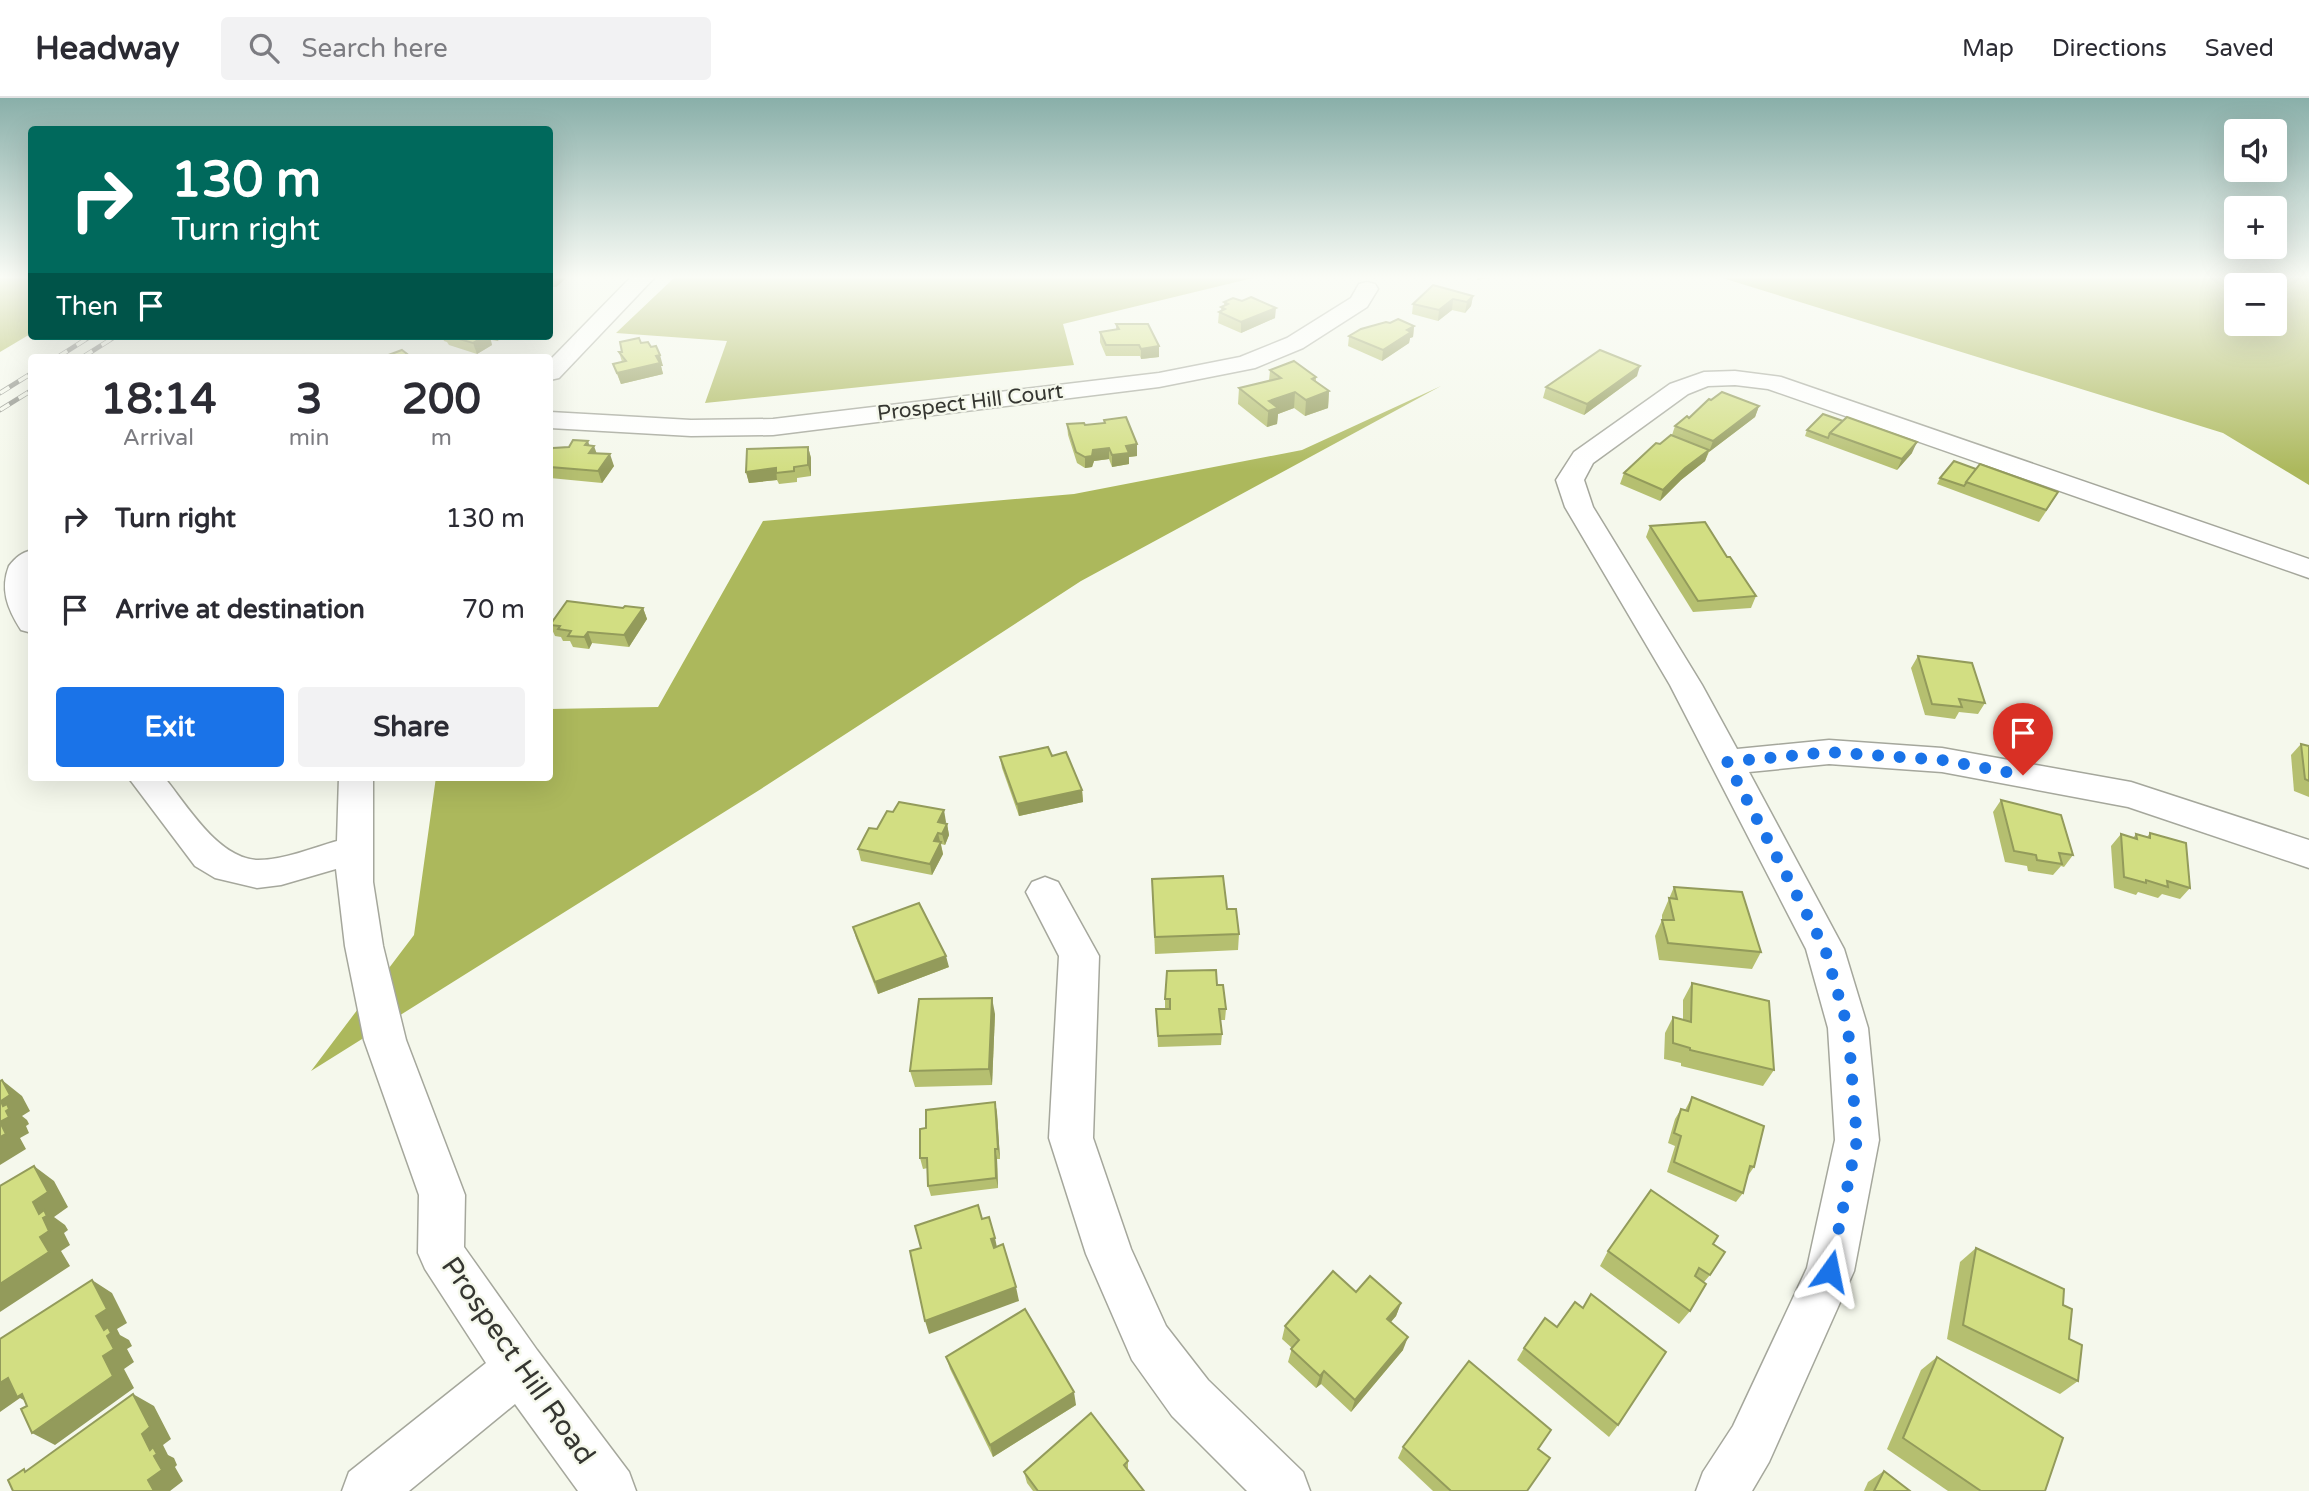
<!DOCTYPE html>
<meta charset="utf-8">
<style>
body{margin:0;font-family:"Varela Round",sans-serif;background:#f2f2f3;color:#2b2b33;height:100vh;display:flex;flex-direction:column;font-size:26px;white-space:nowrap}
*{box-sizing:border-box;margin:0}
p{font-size:23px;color:#7c7c81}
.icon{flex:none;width:38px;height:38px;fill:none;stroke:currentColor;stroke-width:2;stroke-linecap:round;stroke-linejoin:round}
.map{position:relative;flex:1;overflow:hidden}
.panel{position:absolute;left:28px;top:256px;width:525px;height:427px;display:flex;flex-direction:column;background:#fff;border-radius:7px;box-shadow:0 7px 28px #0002}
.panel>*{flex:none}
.guide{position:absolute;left:28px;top:28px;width:525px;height:214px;border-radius:7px;box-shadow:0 7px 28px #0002;background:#00695c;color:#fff;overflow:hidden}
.buttons{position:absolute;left:2224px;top:21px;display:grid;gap:14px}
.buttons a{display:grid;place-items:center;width:63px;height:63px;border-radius:7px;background:#fff;box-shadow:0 7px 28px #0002;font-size:35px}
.pin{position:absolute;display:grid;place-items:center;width:60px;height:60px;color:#fff;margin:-72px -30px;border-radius:50% 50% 50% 0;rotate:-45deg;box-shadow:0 0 7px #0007}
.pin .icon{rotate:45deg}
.me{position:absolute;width:77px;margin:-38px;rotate:12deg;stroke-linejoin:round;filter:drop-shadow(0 0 5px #0008)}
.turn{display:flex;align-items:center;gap:24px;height:147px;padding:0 28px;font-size:32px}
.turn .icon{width:91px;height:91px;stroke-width:2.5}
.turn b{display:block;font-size:49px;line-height:60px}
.then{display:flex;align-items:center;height:66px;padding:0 28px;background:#0003;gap:14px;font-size:26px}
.eta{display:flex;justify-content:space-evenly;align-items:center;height:119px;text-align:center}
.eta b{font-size:42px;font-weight:800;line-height:49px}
.action{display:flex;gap:14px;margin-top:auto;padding:14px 28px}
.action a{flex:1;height:80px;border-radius:7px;background:#1a73e8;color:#fff;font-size:28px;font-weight:800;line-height:80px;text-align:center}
.action a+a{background:#f2f2f3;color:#2b2b33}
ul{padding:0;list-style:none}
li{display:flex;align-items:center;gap:21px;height:91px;padding:0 28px}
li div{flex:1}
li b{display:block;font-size:26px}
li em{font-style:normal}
header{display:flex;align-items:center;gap:42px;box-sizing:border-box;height:98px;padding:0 35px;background:#fff;border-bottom:2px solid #e1e1e2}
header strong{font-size:33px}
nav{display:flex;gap:38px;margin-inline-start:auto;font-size:24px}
.search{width:490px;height:63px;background:#f2f2f3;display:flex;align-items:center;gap:18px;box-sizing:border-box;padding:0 24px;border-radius:7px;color:#7c7c81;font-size:26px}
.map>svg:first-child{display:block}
.forest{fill:#acb85c;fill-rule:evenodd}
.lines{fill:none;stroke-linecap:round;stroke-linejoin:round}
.minor-casing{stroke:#a5a79c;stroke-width:3}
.minor{fill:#fff;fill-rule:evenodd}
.rail-casing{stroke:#8a8c84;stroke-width:5}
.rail{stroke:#f5f8ec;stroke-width:3.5;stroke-dasharray:11;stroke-linecap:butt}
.wall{fill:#b5bf70}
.shaded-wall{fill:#939b5b}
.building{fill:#d2de82;stroke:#939b5b;stroke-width:2}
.route{stroke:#1a73e8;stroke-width:12;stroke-dasharray:0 21.6}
.labels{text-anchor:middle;stroke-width:5;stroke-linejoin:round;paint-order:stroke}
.far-street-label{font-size:21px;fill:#353631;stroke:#f5f8ec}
.near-street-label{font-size:28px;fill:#353631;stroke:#f5f8ec}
</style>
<header>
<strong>Headway</strong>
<div class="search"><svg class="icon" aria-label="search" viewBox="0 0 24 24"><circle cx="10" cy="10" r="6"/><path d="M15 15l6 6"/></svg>Search here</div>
<nav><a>Map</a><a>Directions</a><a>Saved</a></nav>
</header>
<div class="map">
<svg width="2309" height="1393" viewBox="0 0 2309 1393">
<rect width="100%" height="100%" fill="#f5f8ec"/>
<!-- forest -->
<g class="forest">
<polygon points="0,178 31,178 32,235 0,254"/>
<polygon points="676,178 1261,178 1063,226 1074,267 705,305 727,243 616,235"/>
<path d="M1716,178h593v209l-86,-52zM2236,187h39v39h-39z"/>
<polygon points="1441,288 1081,483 761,691 311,973 414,837 436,679 550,679 550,611 658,609 763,423 1074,396 1302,352"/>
</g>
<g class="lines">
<defs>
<g id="minor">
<polygon points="632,178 656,178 559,280 550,282 550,262"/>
<polygon points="1367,184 1375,186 1378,191 1367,209 1303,250 1255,270 1159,289 773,337 691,338 550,330 550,314 691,322 773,321 1159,275 1240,259 1287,240 1351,200 1359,186"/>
<polygon points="1735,273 1781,279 2309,461 2309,480 1768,291 1735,287 1708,288 1688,296 1593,365 1584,382 1593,409 1702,587 1737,651 1829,642 1942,650 2131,684 2309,742 2309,770 2128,709 1942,674 1829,666 1749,674 1844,851 1868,930 1879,1042 1854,1173 1769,1364 1752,1393 1696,1393 1703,1374 1733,1328 1807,1170 1835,1042 1828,930 1806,851 1670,587 1565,409 1556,382 1574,354 1670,286 1704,274"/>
<path d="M32,452v26l-4,7 4,15v35l-11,-3c-14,-22 -21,-41 -12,-64 7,-9 12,-13 23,-16z"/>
<path d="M128,679h36c23,28 54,82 94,83 26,0 54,-12 79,-19l2,-64h34v105l10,64 23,94 59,155 -1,52 73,103 92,122 7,19h-58l-63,-87 -106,87h-67l7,-19 137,-109 -61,-94 -7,-16 1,-58 -55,-155 -19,-94 -9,-77 -55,16 -24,3 -42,-10 -20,-12z"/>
<polygon points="1045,779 1058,784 1099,858 1093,1040 1131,1151 1166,1228 1208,1282 1303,1374 1310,1393 1247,1393 1172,1318 1132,1262 1086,1156 1049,1040 1059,858 1026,794 1032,784"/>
</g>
</defs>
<!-- minor casing -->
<use href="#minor" class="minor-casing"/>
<!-- minor -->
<use href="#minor" class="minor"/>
<defs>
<g id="rail">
<polyline points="58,259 91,238"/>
<polyline points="83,259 116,238"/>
<polyline points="0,295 32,275"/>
<polyline points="0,312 32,292"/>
</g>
</defs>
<!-- rail casing -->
<use href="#rail" class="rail-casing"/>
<!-- rail -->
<use href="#rail" class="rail"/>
</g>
<!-- wall -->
<g class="wall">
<polygon points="550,178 565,181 556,189 550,189"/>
<polygon points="1473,198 1471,208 1465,215 1452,212 1438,223 1412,216 1413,206"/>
<polygon points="1224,204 1275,220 1241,235 1218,225 1219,214 1221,213 1221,209 1224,208"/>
<polygon points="1390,225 1414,228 1413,239 1410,240 1409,245 1382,263 1348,248 1349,238"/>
<polygon points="1116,226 1159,248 1159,259 1141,261 1140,258 1106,258 1100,244 1100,234 1116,232"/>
<polygon points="442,238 506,238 497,243 492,242 490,242 492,247 477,256 449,247 447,244 444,243"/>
<polygon points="641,245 651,249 663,268 661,268 663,276 621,286 613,266 622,264 619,254"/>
<polygon points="1270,272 1316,279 1316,283 1329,293 1328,310 1305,318 1294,310 1278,316 1277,326 1267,329 1238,306 1239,290 1269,283"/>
<polygon points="1637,278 1584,317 1543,300 1546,289"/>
<polygon points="1711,302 1759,308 1755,319 1709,354 1705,363 1681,382 1660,403 1620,386 1624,375 1672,337 1675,328 1689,320"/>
<polygon points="1823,316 1912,355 1897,372 1805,338 1807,332"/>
<polygon points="1104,322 1137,358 1129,359 1129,366 1112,369 1109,361 1094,363 1092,369 1085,370 1077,365 1068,337 1067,326 1085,327 1104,325"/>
<polygon points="589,347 597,356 614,368 602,385 550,380 550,354"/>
<polygon points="808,349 811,360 811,378 797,380 797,384 779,386 777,382 749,385 746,374"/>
<polygon points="1954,363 2051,406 2039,424 1937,386 1940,380"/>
<polygon points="1650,428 1727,459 1756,498 1751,510 1693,514 1646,439"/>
<polygon points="623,510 643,510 647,521 629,549 592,545 589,551 573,549 570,543 563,543 561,539 555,538 550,527"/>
<polygon points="1918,558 1985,605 1978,616 1959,614 1955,621 1925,617 1911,570"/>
<polygon points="2301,646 2309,648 2309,699 2294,693 2291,657"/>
<polygon points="1052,658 1082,692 1083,704 1019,718 1002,670 1000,659"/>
<polygon points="2001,702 2073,757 2064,769 2061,768 2053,777 2028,773 2027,768 2005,764 1993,714"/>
<polygon points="946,724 945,725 947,726 949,737 945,747 941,746 943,756 932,777 861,763 858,751 877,731"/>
<polygon points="2150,735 2190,790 2180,801 2162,796 2158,800 2138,794 2136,797 2114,790 2111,748 2121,736 2133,740 2136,736 2147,739"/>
<polygon points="1152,781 1227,811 1239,836 1238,852 1155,856"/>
<polygon points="1674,789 1761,854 1752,871 1659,862 1655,838 1662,822 1662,817"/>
<polygon points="853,829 949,869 878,896 856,840"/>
<polygon points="1692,885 1774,972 1763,988 1681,968 1681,965 1664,961 1665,935 1673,919 1683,922 1683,902"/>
<polygon points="1217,887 1226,911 1225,922 1220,922 1222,936 1221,947 1158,949 1156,911 1165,911 1165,901"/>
<polygon points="995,916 992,987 915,989 910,973"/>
<polygon points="1692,999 1754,1069 1747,1079 1743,1095 1736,1104 1667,1074 1675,1048 1668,1045 1675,1021 1681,1011 1685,1012"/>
<polygon points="995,1004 997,1015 1000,1061 997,1061 998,1090 931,1098 928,1088 928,1070 923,1071 920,1060 926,1030"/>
<polygon points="1713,1146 1710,1177 1704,1184 1690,1213 1679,1226 1600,1168 1608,1153"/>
<polygon points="1976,1150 2063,1207 2078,1283 2060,1296 1947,1241 1960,1164"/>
<polygon points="1356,1194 1401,1205 1396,1218 1391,1224 1403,1252 1351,1314 1321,1286 1316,1290 1288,1264 1292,1250 1282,1241 1285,1228"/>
<polygon points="1524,1250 1618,1327 1609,1339 1517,1262"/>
<polygon points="946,1259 1076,1307 993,1359 950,1271"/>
<polygon points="1937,1259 2045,1393 1948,1393 1887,1351 1921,1272"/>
<polygon points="1403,1349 1538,1351 1527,1393 1433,1393 1398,1360"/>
<polygon points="1128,1363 1128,1373 1144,1393 1033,1393 1027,1385 1024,1374"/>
<polygon points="1884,1373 1910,1393 1864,1393 1868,1384"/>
</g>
<!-- shaded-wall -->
<g class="shaded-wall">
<polygon points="553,178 564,178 565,181 556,189 553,179"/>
<polygon points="1477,178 1503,178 1477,182"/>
<polygon points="1473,198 1471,208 1465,215 1467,204"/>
<polygon points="1453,201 1452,212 1438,223 1439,212"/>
<polygon points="1276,210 1275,220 1241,235 1241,224"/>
<polygon points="1414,228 1413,239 1410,240 1409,245 1382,263 1383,252 1407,232"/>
<polygon points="482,238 490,238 492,247 477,256 473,245"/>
<polygon points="495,238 506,238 497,243"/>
<polygon points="1159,248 1159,259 1141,261 1141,251"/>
<polygon points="660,257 663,268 661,268 663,276 621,286 617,275"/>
<polygon points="1640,268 1637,278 1584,317 1587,306"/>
<polygon points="1329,293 1328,310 1305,318 1306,302"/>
<polygon points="1295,294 1294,310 1278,316 1277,326 1267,329 1269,303"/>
<polygon points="1759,308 1755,319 1709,354 1713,343"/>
<polygon points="588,343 591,352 594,348 598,359 593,366 585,347"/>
<polygon points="1917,344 1912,355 1897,372 1902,361"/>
<polygon points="1137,346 1137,358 1129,359 1129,366 1112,369 1112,357 1126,348"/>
<polygon points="808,349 811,360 811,378 808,367"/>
<polygon points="1109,350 1109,361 1094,363 1092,369 1085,370 1085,359 1093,352"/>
<polygon points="1709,352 1705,363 1681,382 1660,403 1663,392 1685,370"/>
<polygon points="610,356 614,368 602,385 598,373"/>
<polygon points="776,370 777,382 749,385 746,374"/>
<polygon points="643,510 647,521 629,549 624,537"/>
<polygon points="588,534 592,545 589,551 584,539"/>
<polygon points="1082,692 1083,704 1019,718 1017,706"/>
<polygon points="944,712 946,724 940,735 938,724"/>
<polygon points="947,726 949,737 945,747 942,736"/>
<polygon points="938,735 943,756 932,777 930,766 934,743"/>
<polygon points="946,858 949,869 878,896 875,884"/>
<polygon points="992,900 995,916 992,987 989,971"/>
<polygon points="2,982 22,998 30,1013 22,1018 27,1022 29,1026 26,1028 29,1035 20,1040 26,1051 0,1067 0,1024 3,1008 1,1003"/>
<polygon points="995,1004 997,1015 1000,1061 998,1051"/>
<polygon points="995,1051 997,1061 998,1090 996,1080"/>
<polygon points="34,1068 54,1083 68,1109 54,1119 65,1127 68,1132 64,1135 70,1147 61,1153 70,1168 0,1214 0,1186 40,1139 43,1120 39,1116 33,1104"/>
<polygon points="995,1140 998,1154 994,1156 991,1141"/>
<polygon points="92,1182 112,1195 127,1225 117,1231 120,1237 129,1242 132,1248 127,1251 134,1264 124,1271 134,1290 55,1347 32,1335 103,1258 107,1238 96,1218"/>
<polygon points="1016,1189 1019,1203 929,1236 925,1223"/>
<polygon points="1401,1205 1396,1218 1382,1234 1387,1221"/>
<polygon points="1408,1239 1403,1252 1351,1314 1355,1302"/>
<polygon points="1324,1273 1321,1286 1316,1290 1320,1278"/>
<polygon points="8,1280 40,1311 20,1300 0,1314 0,1285"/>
<polygon points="1074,1294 1076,1307 993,1359 990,1347"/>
<polygon points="133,1296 154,1308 171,1341 163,1347 168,1357 174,1360 177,1367 175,1369 183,1383 170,1393 154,1393 148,1382 150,1352 142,1336"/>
</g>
<!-- building -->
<g class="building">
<polygon points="1433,187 1473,198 1467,204 1453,201 1439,212 1413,206"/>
<polygon points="1251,199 1276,210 1241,224 1219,214 1225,211 1221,209 1228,206 1224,204 1233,200 1242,203"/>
<polygon points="1398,221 1414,228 1407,232 1411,234 1383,252 1349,238 1361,231 1386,224 1390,225"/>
<polygon points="1116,226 1148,226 1159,248 1141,251 1139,247 1106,247 1100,234 1119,231"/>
<polygon points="449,238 486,238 473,245"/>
<polygon points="639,240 641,245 648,244 651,249 656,248 660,257 656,258 660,265 617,275 613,266 626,263 619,254 622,254 620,244"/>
<polygon points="402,252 411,259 383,259"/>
<polygon points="1600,252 1640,268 1587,306 1546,289"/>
<polygon points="1294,263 1316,279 1312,281 1329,293 1306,302 1295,294 1269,303 1278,310 1268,313 1239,290 1281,280 1270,272"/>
<polygon points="1722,294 1759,308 1713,343 1675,328 1687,318 1689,320 1709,301 1711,302"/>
<polygon points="1823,316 1843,323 1830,335 1828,340 1807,332"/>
<polygon points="1126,319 1137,346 1126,348 1129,355 1112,357 1109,350 1093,352 1092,358 1085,359 1076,354 1067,326 1084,325 1085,327 1105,325 1104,322"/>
<polygon points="1847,319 1917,344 1902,361 1830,335"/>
<polygon points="1671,337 1709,352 1685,370 1663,392 1624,375 1656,345 1660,346"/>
<polygon points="573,342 588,343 585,347 594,348 589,355 610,356 598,373 550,369 550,354 553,350 569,349"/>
<polygon points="808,349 808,367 794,369 794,373 776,375 776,370 746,374 747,351"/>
<polygon points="1954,363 1976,371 1964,388 1940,380"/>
<polygon points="1980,366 2058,394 2046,412 1966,384"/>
<polygon points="1705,424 1727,459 1730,459 1756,498 1698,503 1650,428"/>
<polygon points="567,503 623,510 625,508 643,510 624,537 588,534 584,539 568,538 571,533 558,531 560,528 550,527"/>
<polygon points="1918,558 1972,565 1985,605 1959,601 1962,609 1932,606"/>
<polygon points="2301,646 2309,648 2309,683 2305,681"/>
<polygon points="1048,649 1052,658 1066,654 1082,692 1017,706 1000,659"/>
<polygon points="2001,702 2061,717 2073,757 2059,755 2062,766 2037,762 2036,757 2014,753"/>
<polygon points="899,704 944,712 938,724 947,726 942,736 938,735 934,743 941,744 930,766 858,751 869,730 877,731 887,713 893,714"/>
<polygon points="2150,735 2186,745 2190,790 2167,783 2168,789 2146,782 2146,785 2124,779 2121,736 2137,741 2136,736 2150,740"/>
<polygon points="1223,778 1227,811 1236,811 1239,836 1155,839 1152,781"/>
<polygon points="1674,789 1742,794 1761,854 1668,845 1662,822 1674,822 1669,800 1677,801"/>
<polygon points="919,805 946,858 875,884 853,829"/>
<polygon points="1216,872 1217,887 1223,887 1226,911 1219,911 1222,936 1158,938 1156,911 1170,911 1170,901 1165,901 1167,873"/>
<polygon points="1692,885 1769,903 1774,972 1690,952 1690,950 1673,945 1673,919 1691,924"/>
<polygon points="992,900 989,971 910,973 919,901"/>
<polygon points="2,982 10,997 1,1003 3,1008 7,1006 9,1011 6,1013 9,1019 0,1024 0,983"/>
<polygon points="1692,999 1764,1028 1754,1069 1750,1068 1743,1095 1674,1064 1681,1038 1674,1035 1681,1011 1688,1013"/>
<polygon points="995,1004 998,1051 995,1051 996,1080 928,1088 927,1060 920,1060 920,1031 926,1030 926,1012"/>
<polygon points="0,1024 6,1036 0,1039"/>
<polygon points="34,1068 48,1094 33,1104 39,1116 44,1112 47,1118 43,1120 49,1133 40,1139 49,1154 0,1186 0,1088"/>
<polygon points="1651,1092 1718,1138 1713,1146 1725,1154 1710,1177 1699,1170 1695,1178 1706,1186 1690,1213 1608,1153"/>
<polygon points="978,1107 982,1121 989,1119 995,1140 991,1141 994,1150 1003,1146 1016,1189 925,1223 910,1153 921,1150 915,1128"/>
<polygon points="1976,1150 2064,1191 2063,1207 2072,1211 2069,1241 2082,1247 2078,1283 1963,1227"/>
<polygon points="1333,1173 1356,1194 1370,1178 1401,1205 1387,1221 1408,1239 1355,1302 1324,1273 1320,1278 1291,1251 1299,1242 1285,1228"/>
<polygon points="92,1182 107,1211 96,1218 104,1232 108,1229 111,1235 107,1238 114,1251 103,1258 113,1278 32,1335 21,1311 27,1308 22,1296 17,1299 8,1280 0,1285 0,1241"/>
<polygon points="1591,1196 1666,1254 1618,1327 1524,1250 1545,1220 1557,1229 1575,1204 1583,1210"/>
<polygon points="1025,1211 1074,1294 990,1347 946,1259"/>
<polygon points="1937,1259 2063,1340 2045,1393 1981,1393 1903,1340"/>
<polygon points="1469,1263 1551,1332 1538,1351 1550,1360 1527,1393 1451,1393 1403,1349"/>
<polygon points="133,1296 150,1329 142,1336 150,1352 153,1349 157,1356 154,1358 162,1372 148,1382 154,1393 13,1393 8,1382 24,1371 25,1374"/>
<polygon points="1091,1315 1128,1363 1124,1367 1144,1393 1038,1393 1024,1374"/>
<polygon points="1884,1373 1910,1393 1874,1393"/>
</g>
<!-- sky -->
<linearGradient id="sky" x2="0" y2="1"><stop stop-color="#89afa9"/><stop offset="0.48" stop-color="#fafcf6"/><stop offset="1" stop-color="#fafcf6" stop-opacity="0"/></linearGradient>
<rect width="2309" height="373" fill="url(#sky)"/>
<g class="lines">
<!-- route -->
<polyline class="route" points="1830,1173 1857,1042 1848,930 1825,851 1727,664 1829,654 1942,662 2023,677"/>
</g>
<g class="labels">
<!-- far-street labels -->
<g class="far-street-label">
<text transform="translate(970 304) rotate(-7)" y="7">Prospect Hill Court</text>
</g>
<!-- near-street labels -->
<g class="near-street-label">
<text transform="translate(519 1262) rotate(55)" y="10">Prospect Hill Road</text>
</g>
</g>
</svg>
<div class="buttons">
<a><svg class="icon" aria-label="sound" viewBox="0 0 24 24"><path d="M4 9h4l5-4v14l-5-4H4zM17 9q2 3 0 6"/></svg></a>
<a>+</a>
<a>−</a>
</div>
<div class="pin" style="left:2023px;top:677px;background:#d93025"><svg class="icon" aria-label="arrive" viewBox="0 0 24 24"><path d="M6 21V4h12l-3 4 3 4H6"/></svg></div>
<svg class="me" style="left:1830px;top:1173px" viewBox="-20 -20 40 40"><path d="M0-17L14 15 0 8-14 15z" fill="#1a73e8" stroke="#fff" stroke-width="4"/></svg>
<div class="guide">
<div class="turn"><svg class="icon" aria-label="right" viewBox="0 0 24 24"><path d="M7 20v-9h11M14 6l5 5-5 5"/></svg><div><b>130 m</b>Turn right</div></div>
<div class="then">Then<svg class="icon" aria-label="arrive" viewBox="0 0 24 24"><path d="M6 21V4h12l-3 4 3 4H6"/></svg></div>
</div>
<section class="panel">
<div class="eta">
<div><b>18:14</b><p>Arrival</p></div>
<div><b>3</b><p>min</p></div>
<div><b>200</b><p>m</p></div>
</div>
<ul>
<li><svg class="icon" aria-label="right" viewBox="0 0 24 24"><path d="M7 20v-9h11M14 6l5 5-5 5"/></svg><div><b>Turn right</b></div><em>130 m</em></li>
<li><svg class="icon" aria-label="arrive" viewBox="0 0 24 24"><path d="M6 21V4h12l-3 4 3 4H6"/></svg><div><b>Arrive at destination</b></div><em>70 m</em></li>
</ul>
<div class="action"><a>Exit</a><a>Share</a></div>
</section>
</div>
